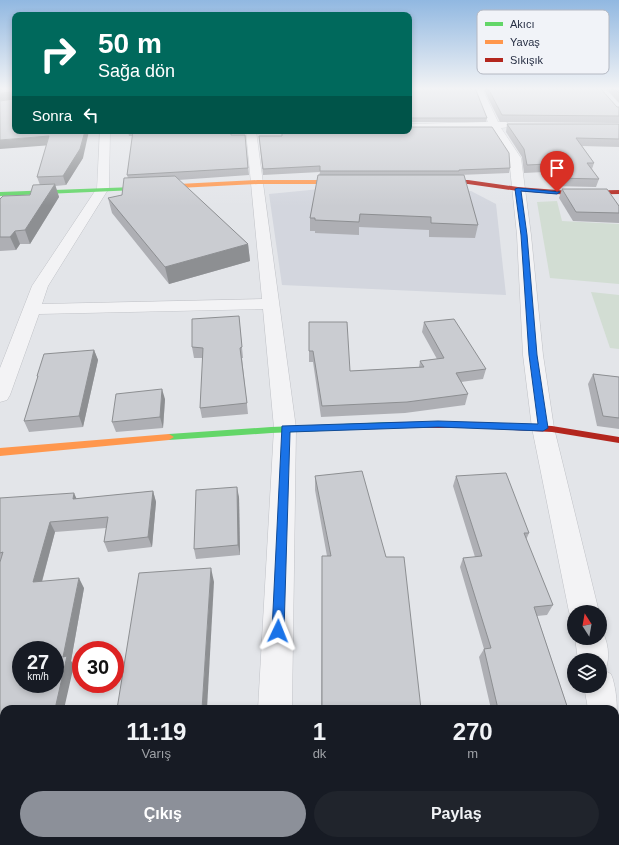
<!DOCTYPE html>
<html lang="tr">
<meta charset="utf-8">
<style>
body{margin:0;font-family:Arial,sans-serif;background:#20242c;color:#f1f3f6;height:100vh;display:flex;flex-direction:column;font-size:15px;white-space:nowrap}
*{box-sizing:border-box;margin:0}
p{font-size:13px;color:#9ea1a6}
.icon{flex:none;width:22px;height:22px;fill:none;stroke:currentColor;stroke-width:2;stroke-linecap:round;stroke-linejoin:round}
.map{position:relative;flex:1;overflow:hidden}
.panel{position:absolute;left:0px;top:705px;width:619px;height:140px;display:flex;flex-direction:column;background:#171b24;border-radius:12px 12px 0 0;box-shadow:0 2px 6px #0003}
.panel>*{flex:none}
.guide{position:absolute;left:12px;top:12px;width:400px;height:122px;border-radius:8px;box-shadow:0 2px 6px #0003;background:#00695c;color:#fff;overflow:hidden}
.needle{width:26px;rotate:349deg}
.controls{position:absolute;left:567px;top:605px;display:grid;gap:8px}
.controls a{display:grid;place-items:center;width:40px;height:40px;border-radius:50%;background:#171b24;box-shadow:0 2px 6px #0003;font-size:20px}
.speed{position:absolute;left:12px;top:641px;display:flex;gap:8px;font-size:20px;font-weight:700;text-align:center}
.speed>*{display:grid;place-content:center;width:52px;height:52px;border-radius:50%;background:#171b24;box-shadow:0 2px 6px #0003;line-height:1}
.speed small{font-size:10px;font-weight:400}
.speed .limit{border:6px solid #d22;background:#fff;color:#111}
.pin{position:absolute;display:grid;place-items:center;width:34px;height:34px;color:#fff;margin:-41px -17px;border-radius:50% 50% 50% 0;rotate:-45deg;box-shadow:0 0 4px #0007}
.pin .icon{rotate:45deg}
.me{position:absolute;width:44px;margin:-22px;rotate:2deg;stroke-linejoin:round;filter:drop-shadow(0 0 3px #0008)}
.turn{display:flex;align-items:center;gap:14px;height:84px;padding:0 20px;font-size:18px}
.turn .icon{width:52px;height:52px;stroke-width:2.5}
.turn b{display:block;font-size:28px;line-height:34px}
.then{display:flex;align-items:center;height:38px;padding:0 20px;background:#0003;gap:8px;font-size:15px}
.eta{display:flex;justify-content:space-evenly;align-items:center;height:68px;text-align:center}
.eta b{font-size:24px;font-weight:600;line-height:28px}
.primary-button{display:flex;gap:8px;margin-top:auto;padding:8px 20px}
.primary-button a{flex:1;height:46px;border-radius:24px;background:#8c9099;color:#fff;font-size:16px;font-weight:600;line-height:46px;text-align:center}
.primary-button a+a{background:#20242c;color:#f1f3f6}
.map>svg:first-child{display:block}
.built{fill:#d3d6de}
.green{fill:#d2ddd3}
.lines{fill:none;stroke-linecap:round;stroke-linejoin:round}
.street-casing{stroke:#c0c2c7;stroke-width:1}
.street{fill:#f3f3f5;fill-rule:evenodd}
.fast{fill:#63d668;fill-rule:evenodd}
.slow{fill:#ff974d;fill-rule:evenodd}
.jam{fill:#b3261e;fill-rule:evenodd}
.wall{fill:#aeafb4}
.shaded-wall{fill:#8d8f92}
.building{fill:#caccd1;stroke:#8d8f92;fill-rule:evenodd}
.route{fill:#1a73e8;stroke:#114b97}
.key{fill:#f1f3f8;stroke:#b4b8c2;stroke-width:1}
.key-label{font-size:11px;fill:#272f44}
</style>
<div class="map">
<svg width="619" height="845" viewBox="0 0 619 845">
<rect width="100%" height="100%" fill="#e3e5e9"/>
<!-- built -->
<polygon class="built" points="351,186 471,191 496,204 506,295 282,285 269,194"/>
<!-- green -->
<g class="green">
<polygon points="557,201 562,221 619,224 619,284 550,278 537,202"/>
<polygon points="591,292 619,295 619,349 610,348"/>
</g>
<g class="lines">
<defs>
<g id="street">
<polygon points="474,88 482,88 498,122 506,122 511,125 510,127 501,128 521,158 531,235 543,355 554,428 599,612 574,612 574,622 569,612 532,428 523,355 517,235 509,158 491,128 409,130 409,124 488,122"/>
<polygon points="100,131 110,131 109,188 48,286 42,304 262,299 246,131 256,131 296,428 292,709 258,709 274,428 263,309 39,314 10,395 7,400 0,402 0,368 32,286 97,188"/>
<path d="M600,627c8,13 11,30 5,44l6,3c5,11 8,38 4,47v-12h-27l-4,-23h16v-26h-22l-3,-22h25z"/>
<polygon points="615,737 619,738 619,790 615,788"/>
<rect x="251" y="841" width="38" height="4"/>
</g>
</defs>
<!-- street casing -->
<use href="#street" class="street-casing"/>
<!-- street -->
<use href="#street" class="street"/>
<!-- fast -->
<g class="fast">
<polygon points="161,186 161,188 159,189 0,196 0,192"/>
<polygon points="391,422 396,425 391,428 271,433 169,440 164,437 169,434 271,427"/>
</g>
<!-- slow -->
<g class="slow">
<polygon points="258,180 347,180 350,182 347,184 258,184 159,189 156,187 159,185"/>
<polygon points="169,434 174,437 169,440 0,456 0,448"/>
</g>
<!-- jam -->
<g class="jam">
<polygon points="468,180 518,187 570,191 619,190 619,194 570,195 518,191 468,184 435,184 432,182 435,180"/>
<polygon points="391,422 474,422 552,426 619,437 619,443 552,432 474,428 391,428 386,425"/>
</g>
</g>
<!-- wall -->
<g class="wall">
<polygon points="409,88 487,118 486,122 409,122"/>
<polygon points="483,88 600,88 617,107 619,107 619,123 500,122"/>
<polygon points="605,88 619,88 619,103"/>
<polygon points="0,101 83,158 66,185 55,186 59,197 30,244 20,244 16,250 0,251 0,199 30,195 40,185 37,177 47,145"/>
<polygon points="507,124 619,124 619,147 582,146 594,163 592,169 599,179 596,187 552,186 544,172 524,173 522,157 506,132"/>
<polygon points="128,131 231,131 231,135 245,135 249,175 178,180 248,244 250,261 169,284 112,213 108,198 122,195 128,178 127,175 133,136 129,136"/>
<polygon points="259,136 282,136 510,168 509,173 459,175 478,225 475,238 429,237 429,230 359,227 359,235 315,233 315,231 310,231 310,218 319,175 320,172 263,175"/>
<polygon points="562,189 619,206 619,223 573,221 559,198"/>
<polygon points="239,316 243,358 242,358 248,414 202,418 200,408 203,358 194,358 192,347"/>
<polygon points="309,322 350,371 419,367 420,361 437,359 422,332 424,322 486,369 483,379 461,382 468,394 465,405 405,413 321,417 313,362 309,362"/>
<polygon points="94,350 98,360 83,427 29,432 24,421 38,378 37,376"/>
<polygon points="593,374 619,377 619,429 597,426 588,384"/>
<polygon points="165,399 163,428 116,432 112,422"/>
<polygon points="315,476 421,709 321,709 322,556 327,556 315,490"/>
<polygon points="456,476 529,533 526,540 553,605 547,615 537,616 568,709 491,709 479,657 484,649 460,567 463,558 475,557 453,486"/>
<polygon points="153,491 156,502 152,547 108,552 104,542 106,528 55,532 42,582 84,588 71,661 74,665 4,709 4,731 0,731 0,499 77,499"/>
<polygon points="239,497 240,555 196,559 194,549"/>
</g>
<!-- shaded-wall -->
<g class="shaded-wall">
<polygon points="12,92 15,100 0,101 0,93"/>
<polygon points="85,131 89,131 83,158 66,185 63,176"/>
<polygon points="49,136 52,145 0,149 0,140"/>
<polygon points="55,184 59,197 30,244 25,230"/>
<polygon points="15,231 20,244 16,250 10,237"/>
<polygon points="248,244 250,261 169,284 165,267"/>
<polygon points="94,350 98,360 83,427 79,416"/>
<polygon points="162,389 165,399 163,428 160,417"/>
<polygon points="237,487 239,497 240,555 238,545"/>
<polygon points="153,491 156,502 152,547 148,537"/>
<polygon points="74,493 79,504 73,499"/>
<polygon points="50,522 55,532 39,592 33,582"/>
<polygon points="211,568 214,582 207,709 202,709"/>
<polygon points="79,578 84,588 71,661 74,665 64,709 55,709 63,657"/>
<rect x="217" y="841" width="3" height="4"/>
</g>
<!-- building -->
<g class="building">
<polygon points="0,88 15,88 15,131 85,131 80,149 63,176 37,177 49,136 0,140 0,101 14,99 12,92 0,93"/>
<polygon points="409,88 475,88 487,118 410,118 409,120"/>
<polygon points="488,88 600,88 617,107 619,107 619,116 502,115"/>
<polygon points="614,88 619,88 619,93"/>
<polygon points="507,124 619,124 619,139 576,138 594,163 587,163 599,179 555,178 547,164 527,165 524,149"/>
<polygon points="409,126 410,127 492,127 509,153 510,168 459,170 459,171 320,171 320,166 263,169 259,136 282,136 282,131 409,131"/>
<polygon points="133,131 231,131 231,135 245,135 248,168 127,175"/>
<polygon points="318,175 464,175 478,225 431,223 431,217 360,214 359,222 315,220 315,218 310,218"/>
<polygon points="175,176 248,244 165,267 108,198 122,195 124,178"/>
<polygon points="55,184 25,230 15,231 10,237 0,237 0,199 3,196 30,195 33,185"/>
<polygon points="562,189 607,189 619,206 619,213 576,212"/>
<polygon points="239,316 242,347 240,348 247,403 200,408 203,348 192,347 192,319"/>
<polygon points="454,319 486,369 456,373 468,394 407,402 322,406 313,351 309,351 309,322 347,322 350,371 424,367 420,361 444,358 424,322"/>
<polygon points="94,350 79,416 24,421 38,376 37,376 44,354"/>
<polygon points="593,374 619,377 619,418 603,416"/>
<polygon points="162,389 160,417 112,422 116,394"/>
<polygon points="362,471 386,557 404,557 421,709 322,709 322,556 331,556 315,476"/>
<polygon points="506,473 529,533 524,533 553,605 534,607 568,709 498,709 484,649 491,648 463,558 482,556 456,476"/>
<polygon points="237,487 238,545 194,549 196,490"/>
<path d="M153,491l-5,46 -44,5 4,-25 -58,5 -17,60 46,-4 -16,79 4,-1 -12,53h-51v13l-4,1v-161l3,-10 -3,1v-55l74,-5 -1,6zM21,650h34v34h-34z"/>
<polygon points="211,568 202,709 117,709 139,573"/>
<polygon points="109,841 217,841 217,845 108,845"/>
<polygon points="321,841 556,841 557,845 321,845"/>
</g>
<!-- sky -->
<linearGradient id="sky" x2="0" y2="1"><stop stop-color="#91b8e1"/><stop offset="0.43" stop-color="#f2f3f5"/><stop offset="1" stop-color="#f2f3f5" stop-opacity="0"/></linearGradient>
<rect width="619" height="206" fill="url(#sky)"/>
<!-- route -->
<polygon class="route" points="518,188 560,192 557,194 521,191 527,235 537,355 548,428 543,431 438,427 290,432 284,631 282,635 278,637 274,635 272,631 282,426 438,421 538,424 529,355 521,235 515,189"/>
<!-- legend -->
<rect x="477" y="10" width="132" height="64" rx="6" class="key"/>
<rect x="485" y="22" width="18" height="4" fill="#63d668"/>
<rect x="485" y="40" width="18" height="4" fill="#ff974d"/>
<rect x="485" y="58" width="18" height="4" fill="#b3261e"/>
<g class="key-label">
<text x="510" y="28">Akıcı</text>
<text x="510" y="46">Yavaş</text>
<text x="510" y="64">Sıkışık</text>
</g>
</svg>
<div class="controls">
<a><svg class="needle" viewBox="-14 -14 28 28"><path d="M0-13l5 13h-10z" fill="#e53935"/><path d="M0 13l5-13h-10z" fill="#9ea1a6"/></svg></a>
<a><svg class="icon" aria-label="layers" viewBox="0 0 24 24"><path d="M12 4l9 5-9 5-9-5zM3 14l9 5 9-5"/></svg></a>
</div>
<div class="speed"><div>27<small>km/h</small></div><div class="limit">30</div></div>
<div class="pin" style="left:557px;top:192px;background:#d93025"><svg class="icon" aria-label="arrive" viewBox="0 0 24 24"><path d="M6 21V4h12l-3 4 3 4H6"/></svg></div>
<svg class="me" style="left:278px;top:631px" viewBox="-20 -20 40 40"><path d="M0-17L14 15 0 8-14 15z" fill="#1a73e8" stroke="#fff" stroke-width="4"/></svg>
<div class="guide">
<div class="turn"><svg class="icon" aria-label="right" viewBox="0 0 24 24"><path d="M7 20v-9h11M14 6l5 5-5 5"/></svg><div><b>50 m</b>Sağa dön</div></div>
<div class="then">Sonra<svg class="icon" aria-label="left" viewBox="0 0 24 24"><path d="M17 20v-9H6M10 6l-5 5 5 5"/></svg></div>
</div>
<section class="panel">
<div class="eta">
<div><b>11:19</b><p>Varış</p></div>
<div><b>1</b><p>dk</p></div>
<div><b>270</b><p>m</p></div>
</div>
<div class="primary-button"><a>Çıkış</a><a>Paylaş</a></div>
</section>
</div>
